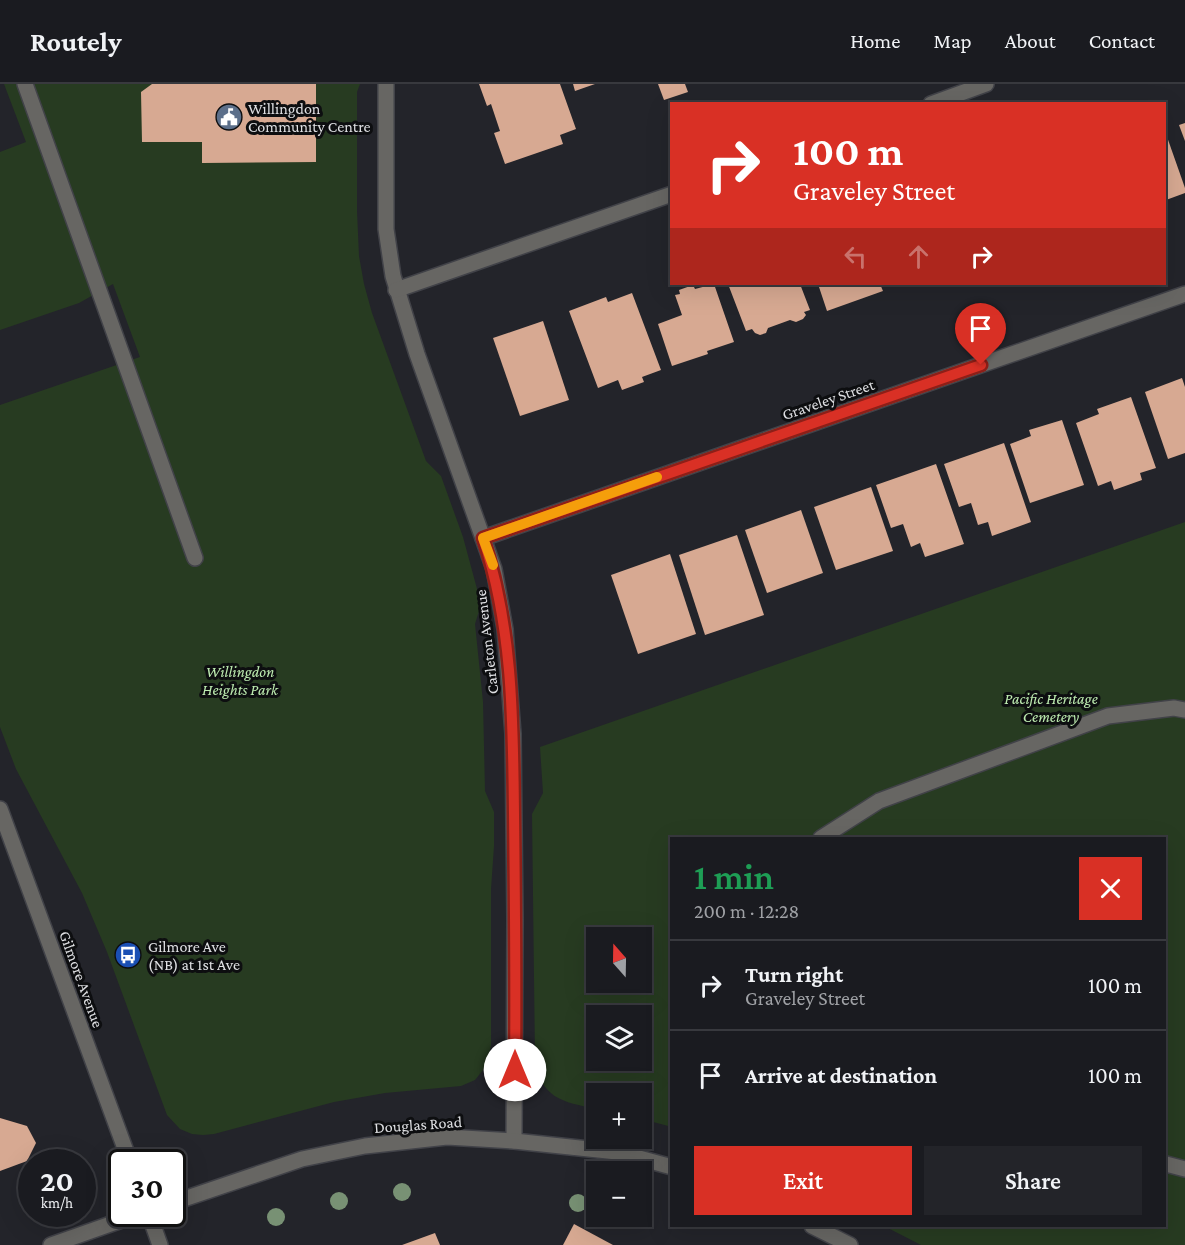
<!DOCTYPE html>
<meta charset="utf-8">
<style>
body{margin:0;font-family:"Crimson Pro",serif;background:#232429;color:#f1f3f6;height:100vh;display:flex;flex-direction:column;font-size:22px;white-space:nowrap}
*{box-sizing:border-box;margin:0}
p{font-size:20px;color:#9fa1a5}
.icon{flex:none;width:33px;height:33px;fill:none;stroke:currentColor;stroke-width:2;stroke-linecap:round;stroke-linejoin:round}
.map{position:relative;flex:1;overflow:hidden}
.panel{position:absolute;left:670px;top:753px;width:496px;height:390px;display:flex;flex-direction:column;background:#1a1b20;border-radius:0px;box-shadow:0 6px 24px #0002,0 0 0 2px #38393e}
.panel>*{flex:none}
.top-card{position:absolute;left:670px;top:18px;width:496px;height:183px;border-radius:0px;box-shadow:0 6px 24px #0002,0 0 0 2px #38393e;background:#d93025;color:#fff;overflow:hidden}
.needle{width:39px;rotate:340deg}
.buttons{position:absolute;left:586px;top:843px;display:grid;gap:12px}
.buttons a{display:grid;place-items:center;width:66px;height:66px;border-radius:0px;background:#1a1b20;box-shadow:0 6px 24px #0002,0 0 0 2px #38393e;font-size:30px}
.speed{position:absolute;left:18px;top:1065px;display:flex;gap:12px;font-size:30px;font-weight:700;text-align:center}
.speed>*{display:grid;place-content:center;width:78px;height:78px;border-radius:50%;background:#1a1b20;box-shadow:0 6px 24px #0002,0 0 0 2px #38393e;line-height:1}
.speed small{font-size:15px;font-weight:400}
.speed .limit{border:3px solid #111;border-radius:9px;background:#fff;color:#111}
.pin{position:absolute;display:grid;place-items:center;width:51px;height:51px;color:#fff;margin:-62px -26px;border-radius:50% 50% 50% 0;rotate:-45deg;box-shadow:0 0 6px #0007}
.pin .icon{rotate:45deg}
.me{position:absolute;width:66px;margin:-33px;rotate:0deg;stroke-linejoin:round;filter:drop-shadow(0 0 4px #0008)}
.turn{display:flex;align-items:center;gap:21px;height:126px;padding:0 24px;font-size:27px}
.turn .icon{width:78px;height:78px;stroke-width:2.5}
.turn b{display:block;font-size:42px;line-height:51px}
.lanes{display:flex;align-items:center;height:57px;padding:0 24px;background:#0003;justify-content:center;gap:30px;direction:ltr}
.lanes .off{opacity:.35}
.round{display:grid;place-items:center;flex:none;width:63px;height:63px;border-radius:0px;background:#232429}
.headline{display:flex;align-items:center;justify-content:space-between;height:102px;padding:0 24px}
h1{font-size:36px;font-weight:600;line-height:45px;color:#1e9e55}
.action{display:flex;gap:12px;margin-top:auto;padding:12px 24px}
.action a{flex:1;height:69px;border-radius:0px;background:#d93025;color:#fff;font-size:24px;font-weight:600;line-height:69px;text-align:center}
.action a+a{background:#232429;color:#f1f3f6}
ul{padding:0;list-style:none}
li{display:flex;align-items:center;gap:18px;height:90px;padding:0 24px;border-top:2px solid #38393e}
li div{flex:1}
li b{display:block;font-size:22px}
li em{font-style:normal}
header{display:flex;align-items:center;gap:36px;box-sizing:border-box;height:84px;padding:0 30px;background:#1a1b20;border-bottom:2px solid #38393e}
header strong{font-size:28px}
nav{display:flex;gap:33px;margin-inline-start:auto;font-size:21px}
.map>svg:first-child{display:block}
.green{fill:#273b21;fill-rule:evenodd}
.building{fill:#d7a992}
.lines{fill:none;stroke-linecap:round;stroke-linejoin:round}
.minor-casing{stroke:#414248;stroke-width:18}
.minor{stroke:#676663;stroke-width:15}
.tree{fill:#789174}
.route-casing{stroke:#8d1f18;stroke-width:15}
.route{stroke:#d93025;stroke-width:10}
.slow{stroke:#f59e0b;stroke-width:10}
.labels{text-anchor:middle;stroke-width:6;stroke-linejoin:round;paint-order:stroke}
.poi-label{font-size:16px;fill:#dfe0e3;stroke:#0d0e10;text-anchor:start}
.street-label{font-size:16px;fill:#dfe0e3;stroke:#0d0e10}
.park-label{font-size:16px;font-style:italic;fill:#bdebb0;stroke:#0d0e10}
</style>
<header>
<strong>Routely</strong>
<nav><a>Home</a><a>Map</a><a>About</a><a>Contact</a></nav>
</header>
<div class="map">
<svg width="1185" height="1161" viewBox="0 0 1185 1161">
<rect width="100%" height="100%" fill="#23242a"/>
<!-- green -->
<g class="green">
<polygon points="4,0 360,0 357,8 357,127 359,172 364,200 372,229 426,377 441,392 463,453 480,516 480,524 475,540 483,618 485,707 494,728 494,762 491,805 491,961 488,975 483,986 475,996 461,1002 385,1009 334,1018 214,1050 203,1051 192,1050 180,1045 167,1031 107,868 82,809 16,685 0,643 0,321 140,273 113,200 79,219 0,246 0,68 26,58"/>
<path d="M1185,438v723h-264l-37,-19h282v-388h-494v289l-30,-8v-25h-45v15c-35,-7 -57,-11 -62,-51l-3,-244 11,-21 -3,-46zM597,854h45v44h-45zM597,932h45v44h-45z"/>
</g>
<!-- building -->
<g class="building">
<polygon points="152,0 316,0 316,78 202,79 202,58 142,58 141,8"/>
<polygon points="479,0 560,0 576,45 560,51 563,60 505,80 494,49 500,47 491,20 487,22"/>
<polygon points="573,0 595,0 575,7"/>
<polygon points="658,0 685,0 688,8 664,16"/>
<polygon points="1185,39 1185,57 1179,41"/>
<polygon points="1166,50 1185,104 1185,109 1166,116"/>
<polygon points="714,200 734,258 707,267 708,270 672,282 658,240 682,231 675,211 680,210 679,206 693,201 695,205"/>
<polygon points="728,200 800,200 810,226 804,228 806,231 803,235 796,238 790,236 768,244 766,249 760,251 755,249 752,245 746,247"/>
<polygon points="818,200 880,200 883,207 827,227"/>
<polygon points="632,209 661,286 642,293 644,298 622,306 618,296 598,304 569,227 606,213 608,218"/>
<polygon points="543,237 569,316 520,332 493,254"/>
<polygon points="1182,294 1185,303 1185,369 1168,375 1145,308"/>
<polygon points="1131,313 1156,384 1140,389 1142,396 1114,406 1111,397 1098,402 1076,339 1099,330 1097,325"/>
<polygon points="1062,336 1084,401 1030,419 1010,360 1031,352 1029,346"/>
<polygon points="1004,359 1031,438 992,452 988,438 978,441 971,419 959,423 944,380"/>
<polygon points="936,380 964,460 925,473 920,459 911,463 903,440 891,444 876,401"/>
<polygon points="871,403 893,467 836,486 814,423"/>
<polygon points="801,426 823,489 767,509 745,446"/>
<polygon points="737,451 764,531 705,551 679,471"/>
<polygon points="670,470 696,550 638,570 611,491"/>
<polygon points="0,1034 27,1042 36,1059 27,1077 0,1087"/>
<polygon points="574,1140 613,1161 563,1161"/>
<polygon points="435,1149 440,1161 402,1161"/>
</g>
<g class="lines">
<defs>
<g id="minor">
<polyline points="25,0 195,474"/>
<polyline points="386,0 386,145 393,192 417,270 494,485 505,545 513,650 515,835 514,1057"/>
<polyline points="931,20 986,0"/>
<polyline points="396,206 672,110"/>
<polyline points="483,454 1185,210"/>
<polyline points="0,725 130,1078"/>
<polyline points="821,754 879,717 1108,632 1174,624 1185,626"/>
<polyline points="1166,1080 1185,1085"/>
<polyline points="172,1119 302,1075 365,1062 447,1053 514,1057 617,1068 672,1083"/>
<polyline points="149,1130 160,1161"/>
<polyline points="812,1142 850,1161"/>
<polyline points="51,1161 139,1130"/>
</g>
</defs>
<!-- minor casing -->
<use href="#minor" class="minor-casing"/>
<!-- minor -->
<use href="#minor" class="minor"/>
</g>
<!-- trees -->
<g class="tree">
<circle cx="402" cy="1108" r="9"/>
<circle cx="339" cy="1117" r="9"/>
<circle cx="578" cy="1119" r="9"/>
<circle cx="276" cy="1133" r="9"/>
</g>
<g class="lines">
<defs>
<path id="route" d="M515,986c1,-85 0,-171 -1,-256 -1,-93 -1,-187 -31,-276l498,-173"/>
</defs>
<!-- route casing -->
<use href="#route" class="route-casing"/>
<!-- route -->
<use href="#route" class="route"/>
<!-- slow -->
<polyline class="slow" points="493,481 483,454 657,393"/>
</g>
<!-- icons -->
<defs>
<symbol id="civic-disc" viewBox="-11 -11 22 22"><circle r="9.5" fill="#5c6f8a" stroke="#0d0e10"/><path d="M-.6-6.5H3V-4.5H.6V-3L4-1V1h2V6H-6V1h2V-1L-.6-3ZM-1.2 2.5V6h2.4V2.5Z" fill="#fff"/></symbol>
<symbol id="bus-disc" viewBox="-11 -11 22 22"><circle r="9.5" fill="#1a4fb4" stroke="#0d0e10"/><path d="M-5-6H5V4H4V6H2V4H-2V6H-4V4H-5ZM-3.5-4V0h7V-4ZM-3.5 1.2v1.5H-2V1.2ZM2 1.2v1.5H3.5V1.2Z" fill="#fff"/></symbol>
</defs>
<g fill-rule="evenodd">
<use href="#civic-disc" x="214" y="18" width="30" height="30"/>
<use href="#bus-disc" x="113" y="856" width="30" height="30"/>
</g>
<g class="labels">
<!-- poi labels -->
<g class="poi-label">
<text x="248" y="30">Willingdon<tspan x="248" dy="18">Community Centre</tspan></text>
<text x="148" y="868">Gilmore Ave<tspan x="148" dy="18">(NB) at 1st Ave</tspan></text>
</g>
<!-- street labels -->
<g class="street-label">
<text transform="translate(828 315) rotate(-19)" y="6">Graveley Street</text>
<text transform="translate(486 558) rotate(-97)" y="6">Carleton Avenue</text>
<text transform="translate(82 895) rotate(70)" y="6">Gilmore Avenue</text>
<text transform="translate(418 1040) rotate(-4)" y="6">Douglas Road</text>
</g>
<!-- park labels -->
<g class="park-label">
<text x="240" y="593">Willingdon<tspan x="240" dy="18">Heights Park</tspan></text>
<text x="1051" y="620">Pacific Heritage<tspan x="1051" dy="18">Cemetery</tspan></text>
</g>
</g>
</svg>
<div class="buttons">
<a><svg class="needle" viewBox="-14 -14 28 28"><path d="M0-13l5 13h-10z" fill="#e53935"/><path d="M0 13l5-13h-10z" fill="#9fa1a5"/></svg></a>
<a><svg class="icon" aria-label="layers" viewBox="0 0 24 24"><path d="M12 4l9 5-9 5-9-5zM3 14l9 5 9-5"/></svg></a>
<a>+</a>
<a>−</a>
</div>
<div class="speed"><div>20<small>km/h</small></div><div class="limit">30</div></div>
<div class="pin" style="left:981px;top:281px;background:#d93025"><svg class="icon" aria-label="arrive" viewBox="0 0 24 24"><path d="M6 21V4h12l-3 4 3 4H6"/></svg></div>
<svg class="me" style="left:515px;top:986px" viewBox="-20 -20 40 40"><circle r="19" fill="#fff"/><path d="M0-13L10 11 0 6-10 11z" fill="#d93025"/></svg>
<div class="top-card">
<div class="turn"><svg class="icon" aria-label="right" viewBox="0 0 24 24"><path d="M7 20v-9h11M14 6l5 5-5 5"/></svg><div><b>100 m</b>Graveley Street</div></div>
<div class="lanes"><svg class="icon off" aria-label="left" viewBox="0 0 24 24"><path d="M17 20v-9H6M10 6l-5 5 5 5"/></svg><svg class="icon off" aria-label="ahead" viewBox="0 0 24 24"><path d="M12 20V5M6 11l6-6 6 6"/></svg><svg class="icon" aria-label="right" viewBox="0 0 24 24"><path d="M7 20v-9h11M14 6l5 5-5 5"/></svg></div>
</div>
<section class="panel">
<div class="headline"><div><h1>1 min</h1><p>200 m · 12:28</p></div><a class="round" style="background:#d93025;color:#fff"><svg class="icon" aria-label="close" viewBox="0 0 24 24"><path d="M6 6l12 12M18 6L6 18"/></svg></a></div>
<ul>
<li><svg class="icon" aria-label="right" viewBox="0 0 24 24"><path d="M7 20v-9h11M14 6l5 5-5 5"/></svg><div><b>Turn right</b><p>Graveley Street</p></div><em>100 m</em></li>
<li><svg class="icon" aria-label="arrive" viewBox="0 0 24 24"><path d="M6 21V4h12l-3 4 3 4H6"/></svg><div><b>Arrive at destination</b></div><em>100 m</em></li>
</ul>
<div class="action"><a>Exit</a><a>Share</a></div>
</section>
</div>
